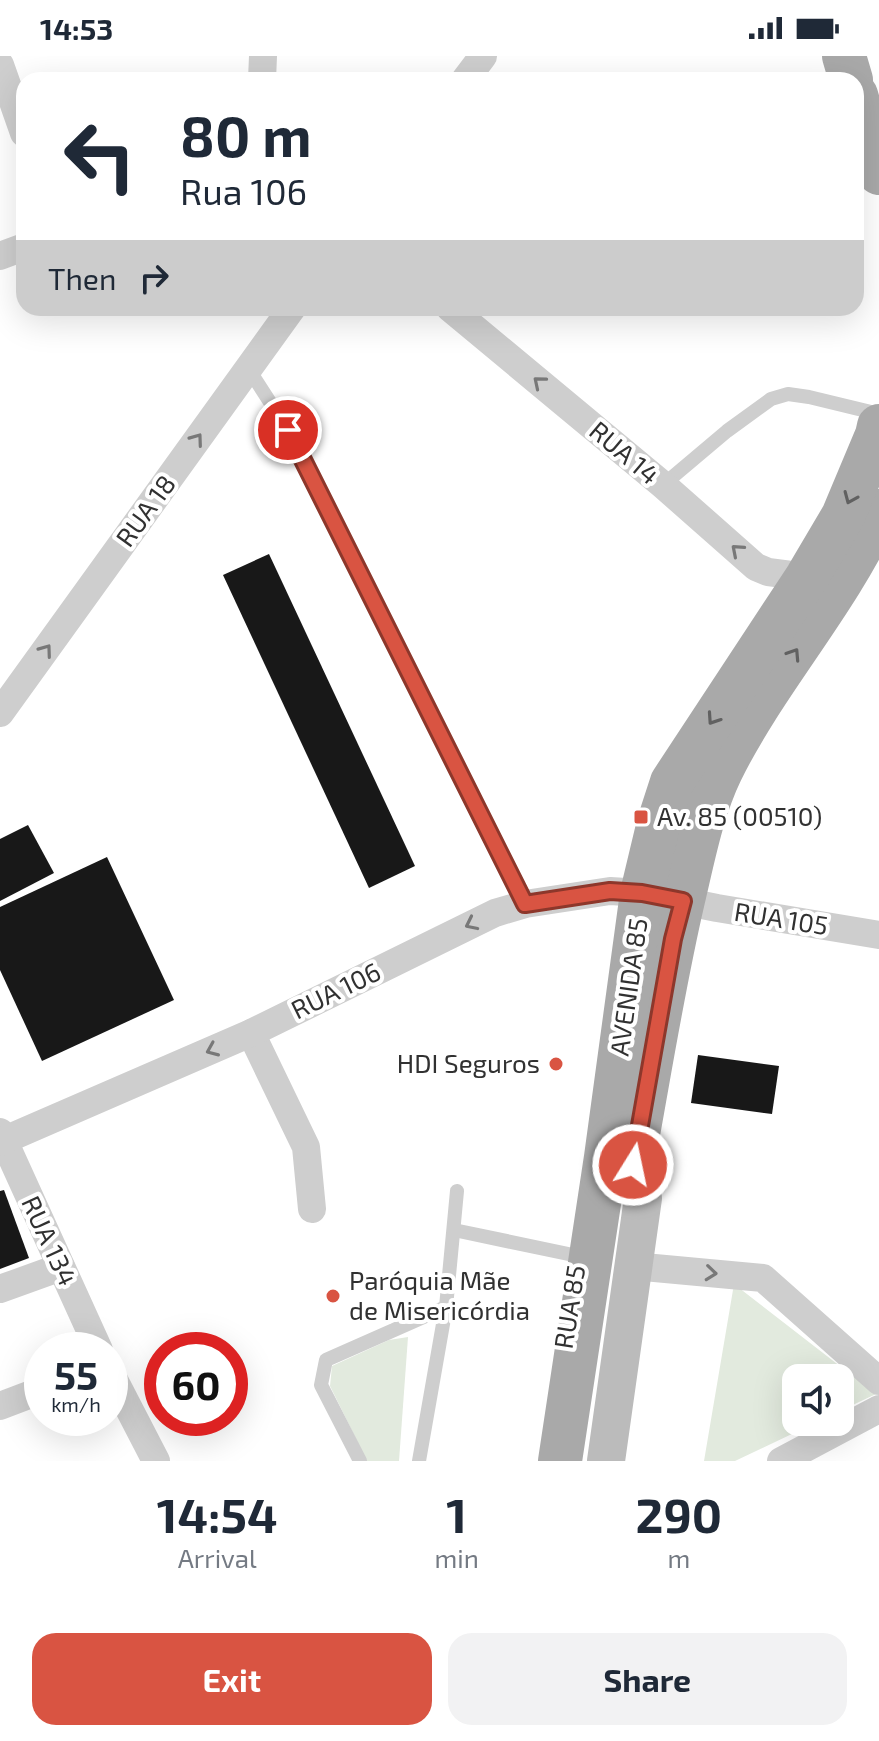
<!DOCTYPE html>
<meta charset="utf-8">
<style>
body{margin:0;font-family:"Exo 2",sans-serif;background:#f2f2f3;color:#1f2937;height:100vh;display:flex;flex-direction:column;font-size:30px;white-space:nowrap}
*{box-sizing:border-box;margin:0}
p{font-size:26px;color:#747a83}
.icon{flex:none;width:44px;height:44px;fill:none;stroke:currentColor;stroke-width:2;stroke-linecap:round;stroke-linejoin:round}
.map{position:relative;height:1405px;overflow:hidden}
.details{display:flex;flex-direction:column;background:#fff;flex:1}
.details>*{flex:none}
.top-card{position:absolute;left:16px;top:16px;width:848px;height:244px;border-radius:24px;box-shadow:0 8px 32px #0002;background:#fff;color:#1f2937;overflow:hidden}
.buttons{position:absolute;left:782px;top:1308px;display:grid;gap:16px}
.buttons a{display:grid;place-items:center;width:72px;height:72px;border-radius:16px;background:#fff;box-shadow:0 8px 32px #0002;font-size:40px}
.speed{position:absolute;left:24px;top:1276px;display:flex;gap:16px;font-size:40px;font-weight:700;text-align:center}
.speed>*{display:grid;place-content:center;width:104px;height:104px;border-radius:50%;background:#fff;box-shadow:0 8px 32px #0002;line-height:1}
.speed small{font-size:20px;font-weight:400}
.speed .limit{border:12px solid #d22;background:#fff;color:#111}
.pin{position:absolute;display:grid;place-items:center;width:68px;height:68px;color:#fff;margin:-34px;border:4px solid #fff;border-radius:50%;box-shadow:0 2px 8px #0007}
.me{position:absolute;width:88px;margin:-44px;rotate:10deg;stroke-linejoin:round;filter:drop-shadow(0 0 6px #0008)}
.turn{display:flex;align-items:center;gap:28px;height:168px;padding:0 32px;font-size:36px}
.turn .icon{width:104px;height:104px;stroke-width:2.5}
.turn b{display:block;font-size:56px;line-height:68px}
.then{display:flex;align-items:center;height:76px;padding:0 32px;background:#0003;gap:16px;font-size:30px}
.eta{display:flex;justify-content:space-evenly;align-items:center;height:136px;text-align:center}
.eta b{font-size:48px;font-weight:700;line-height:56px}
.cta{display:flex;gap:16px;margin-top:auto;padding:16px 32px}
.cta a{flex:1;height:92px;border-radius:24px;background:#d95442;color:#fff;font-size:32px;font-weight:700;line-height:92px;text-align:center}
.cta a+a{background:#f2f2f3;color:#1f2937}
.status{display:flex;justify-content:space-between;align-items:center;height:56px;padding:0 40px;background:#fff;direction:ltr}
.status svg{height:22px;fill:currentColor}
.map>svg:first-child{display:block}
.green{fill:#e2eade}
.building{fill:#181818}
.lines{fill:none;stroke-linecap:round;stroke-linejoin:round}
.service{stroke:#cecece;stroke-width:14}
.minor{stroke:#cecece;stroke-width:28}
.secondary{stroke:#bbb;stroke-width:38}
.primary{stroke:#a9a9a9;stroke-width:44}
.oneway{stroke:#787878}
.oneway2{stroke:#616161}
.route-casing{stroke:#8d372b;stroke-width:20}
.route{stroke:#d95442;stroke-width:14}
.poi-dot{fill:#d95442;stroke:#fff;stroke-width:3}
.labels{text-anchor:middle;stroke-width:8;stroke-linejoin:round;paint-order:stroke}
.street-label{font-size:26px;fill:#313131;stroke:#fff}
.poi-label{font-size:26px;fill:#313131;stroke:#fff;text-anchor:start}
</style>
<div class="status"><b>14:53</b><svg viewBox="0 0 49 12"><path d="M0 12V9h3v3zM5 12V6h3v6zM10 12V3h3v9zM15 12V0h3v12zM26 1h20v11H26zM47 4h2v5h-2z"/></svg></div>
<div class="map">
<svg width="879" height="1405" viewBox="0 0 879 1405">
<rect width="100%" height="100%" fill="#fff"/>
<!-- green -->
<g class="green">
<polygon points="734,1228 876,1338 840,1355 840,1322 796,1322 796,1366 817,1366 735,1405 704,1405"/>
<polygon points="408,1281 399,1405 367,1405 330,1330 332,1310 389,1284"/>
</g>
<!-- building -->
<g class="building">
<polygon points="269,498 415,810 369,832 223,519"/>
<polygon points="28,769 54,817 0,845 0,783"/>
<polygon points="107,801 174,944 42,1005 0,914 0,851"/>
<polygon points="698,999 779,1010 772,1058 691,1047"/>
<polygon points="4,1134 29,1202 0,1213 0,1135"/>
</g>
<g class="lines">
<!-- service -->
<g class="service">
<polyline points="248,312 288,374 525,848"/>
<polyline points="663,429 727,375 771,343 788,338 809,341 879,358"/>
<polyline points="454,1174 578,1200"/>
<polyline points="360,1405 321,1329 326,1304 446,1251"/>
<polyline points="419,1405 446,1251 457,1135"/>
</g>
<!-- minor -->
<g class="minor">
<polyline points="0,9 24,77"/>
<polyline points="262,24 263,0"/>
<polyline points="465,24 483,0"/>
<polyline points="0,200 24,191"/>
<polyline points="450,252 663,429 756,511 768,516 807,521"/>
<polyline points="0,657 292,252"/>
<polyline points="251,977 306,1091 312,1153"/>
<polyline points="0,1076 99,1294"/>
<polyline points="0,1086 251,977 495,857 525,848 610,835 642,837 717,852 879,879"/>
<polyline points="633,1210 763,1222 879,1325"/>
<polyline points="0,1233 61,1211"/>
<polyline points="110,1316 156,1405"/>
<polyline points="0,1350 42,1334"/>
<polyline points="781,1405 879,1353"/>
</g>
<!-- secondary -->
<polyline class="secondary" points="606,1405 643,1142 633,1109"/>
<!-- primary -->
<g class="primary">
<polyline points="844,0 851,24"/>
<polyline points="856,39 879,117"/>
<path d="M636,1089c15,-82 28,-164 47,-245 10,-42 19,-90 38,-129 45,-91 116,-167 158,-260"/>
<polyline points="560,1405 606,1101 642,837 659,766 672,726 807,521 843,460 877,379 879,370"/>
</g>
</g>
<!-- one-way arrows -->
<defs><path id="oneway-chevron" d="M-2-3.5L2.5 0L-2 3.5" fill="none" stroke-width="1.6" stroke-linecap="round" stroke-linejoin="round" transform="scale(2)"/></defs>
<g class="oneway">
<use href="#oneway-chevron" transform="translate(539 326) rotate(-140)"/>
<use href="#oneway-chevron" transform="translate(197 383) rotate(-54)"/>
<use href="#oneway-chevron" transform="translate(737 494) rotate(-139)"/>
<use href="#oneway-chevron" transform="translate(46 594) rotate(-54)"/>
<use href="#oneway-chevron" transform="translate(471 868) rotate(154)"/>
<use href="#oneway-chevron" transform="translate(212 994) rotate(157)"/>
<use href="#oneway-chevron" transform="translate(711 1217) rotate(6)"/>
</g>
<g class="oneway2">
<use href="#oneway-chevron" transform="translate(850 442) rotate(113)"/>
<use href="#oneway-chevron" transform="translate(794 598) rotate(-57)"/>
<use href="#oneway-chevron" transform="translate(713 663) rotate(124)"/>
</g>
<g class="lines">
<defs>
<polyline id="route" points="288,374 525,848 610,835 642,837 683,845 673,883 633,1109"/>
</defs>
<!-- route casing -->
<use href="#route" class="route-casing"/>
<!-- route -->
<use href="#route" class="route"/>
</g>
<!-- markers -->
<g class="poi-dot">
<rect x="633" y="753" width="16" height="16" rx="4"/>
<circle cx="556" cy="1008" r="8"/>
<circle cx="333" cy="1240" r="8"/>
</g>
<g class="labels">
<!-- street labels -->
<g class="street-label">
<text transform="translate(624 397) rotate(40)" y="9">RUA 14</text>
<text transform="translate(146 455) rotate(-54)" y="9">RUA 18</text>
<text transform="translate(781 863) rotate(9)" y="9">RUA 105</text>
<text transform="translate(629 931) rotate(-82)" y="9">AVENIDA 85</text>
<text transform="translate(336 935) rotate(-26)" y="9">RUA 106</text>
<text transform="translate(49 1185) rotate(65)" y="9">RUA 134</text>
<text transform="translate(570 1251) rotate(-81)" y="9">RUA 85</text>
</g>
<!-- poi labels -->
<g class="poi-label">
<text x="657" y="770">Av. 85 (00510)</text>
<text x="540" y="1017" text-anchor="end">HDI Seguros</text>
<text x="349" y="1234">Paróquia Mãe<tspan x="349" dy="30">de Misericórdia</tspan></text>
</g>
</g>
</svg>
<div class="buttons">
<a><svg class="icon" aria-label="sound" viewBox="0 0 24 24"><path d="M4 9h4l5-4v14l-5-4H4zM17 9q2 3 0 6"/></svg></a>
</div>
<div class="speed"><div>55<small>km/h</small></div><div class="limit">60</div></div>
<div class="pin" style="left:288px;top:374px;background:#d93025"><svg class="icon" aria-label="arrive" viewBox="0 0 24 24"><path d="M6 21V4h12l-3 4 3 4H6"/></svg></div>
<svg class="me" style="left:633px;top:1109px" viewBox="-20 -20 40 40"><circle r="17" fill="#d95442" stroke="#fff" stroke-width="3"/><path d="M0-11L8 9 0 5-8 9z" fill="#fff"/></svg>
<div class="top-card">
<div class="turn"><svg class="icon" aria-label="left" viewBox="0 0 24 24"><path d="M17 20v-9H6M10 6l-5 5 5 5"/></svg><div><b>80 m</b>Rua 106</div></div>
<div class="then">Then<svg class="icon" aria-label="right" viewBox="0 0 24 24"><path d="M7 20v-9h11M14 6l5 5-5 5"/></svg></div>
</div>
</div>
<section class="details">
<div class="eta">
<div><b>14:54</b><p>Arrival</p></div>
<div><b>1</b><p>min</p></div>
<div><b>290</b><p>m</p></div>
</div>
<div class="cta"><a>Exit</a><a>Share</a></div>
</section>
